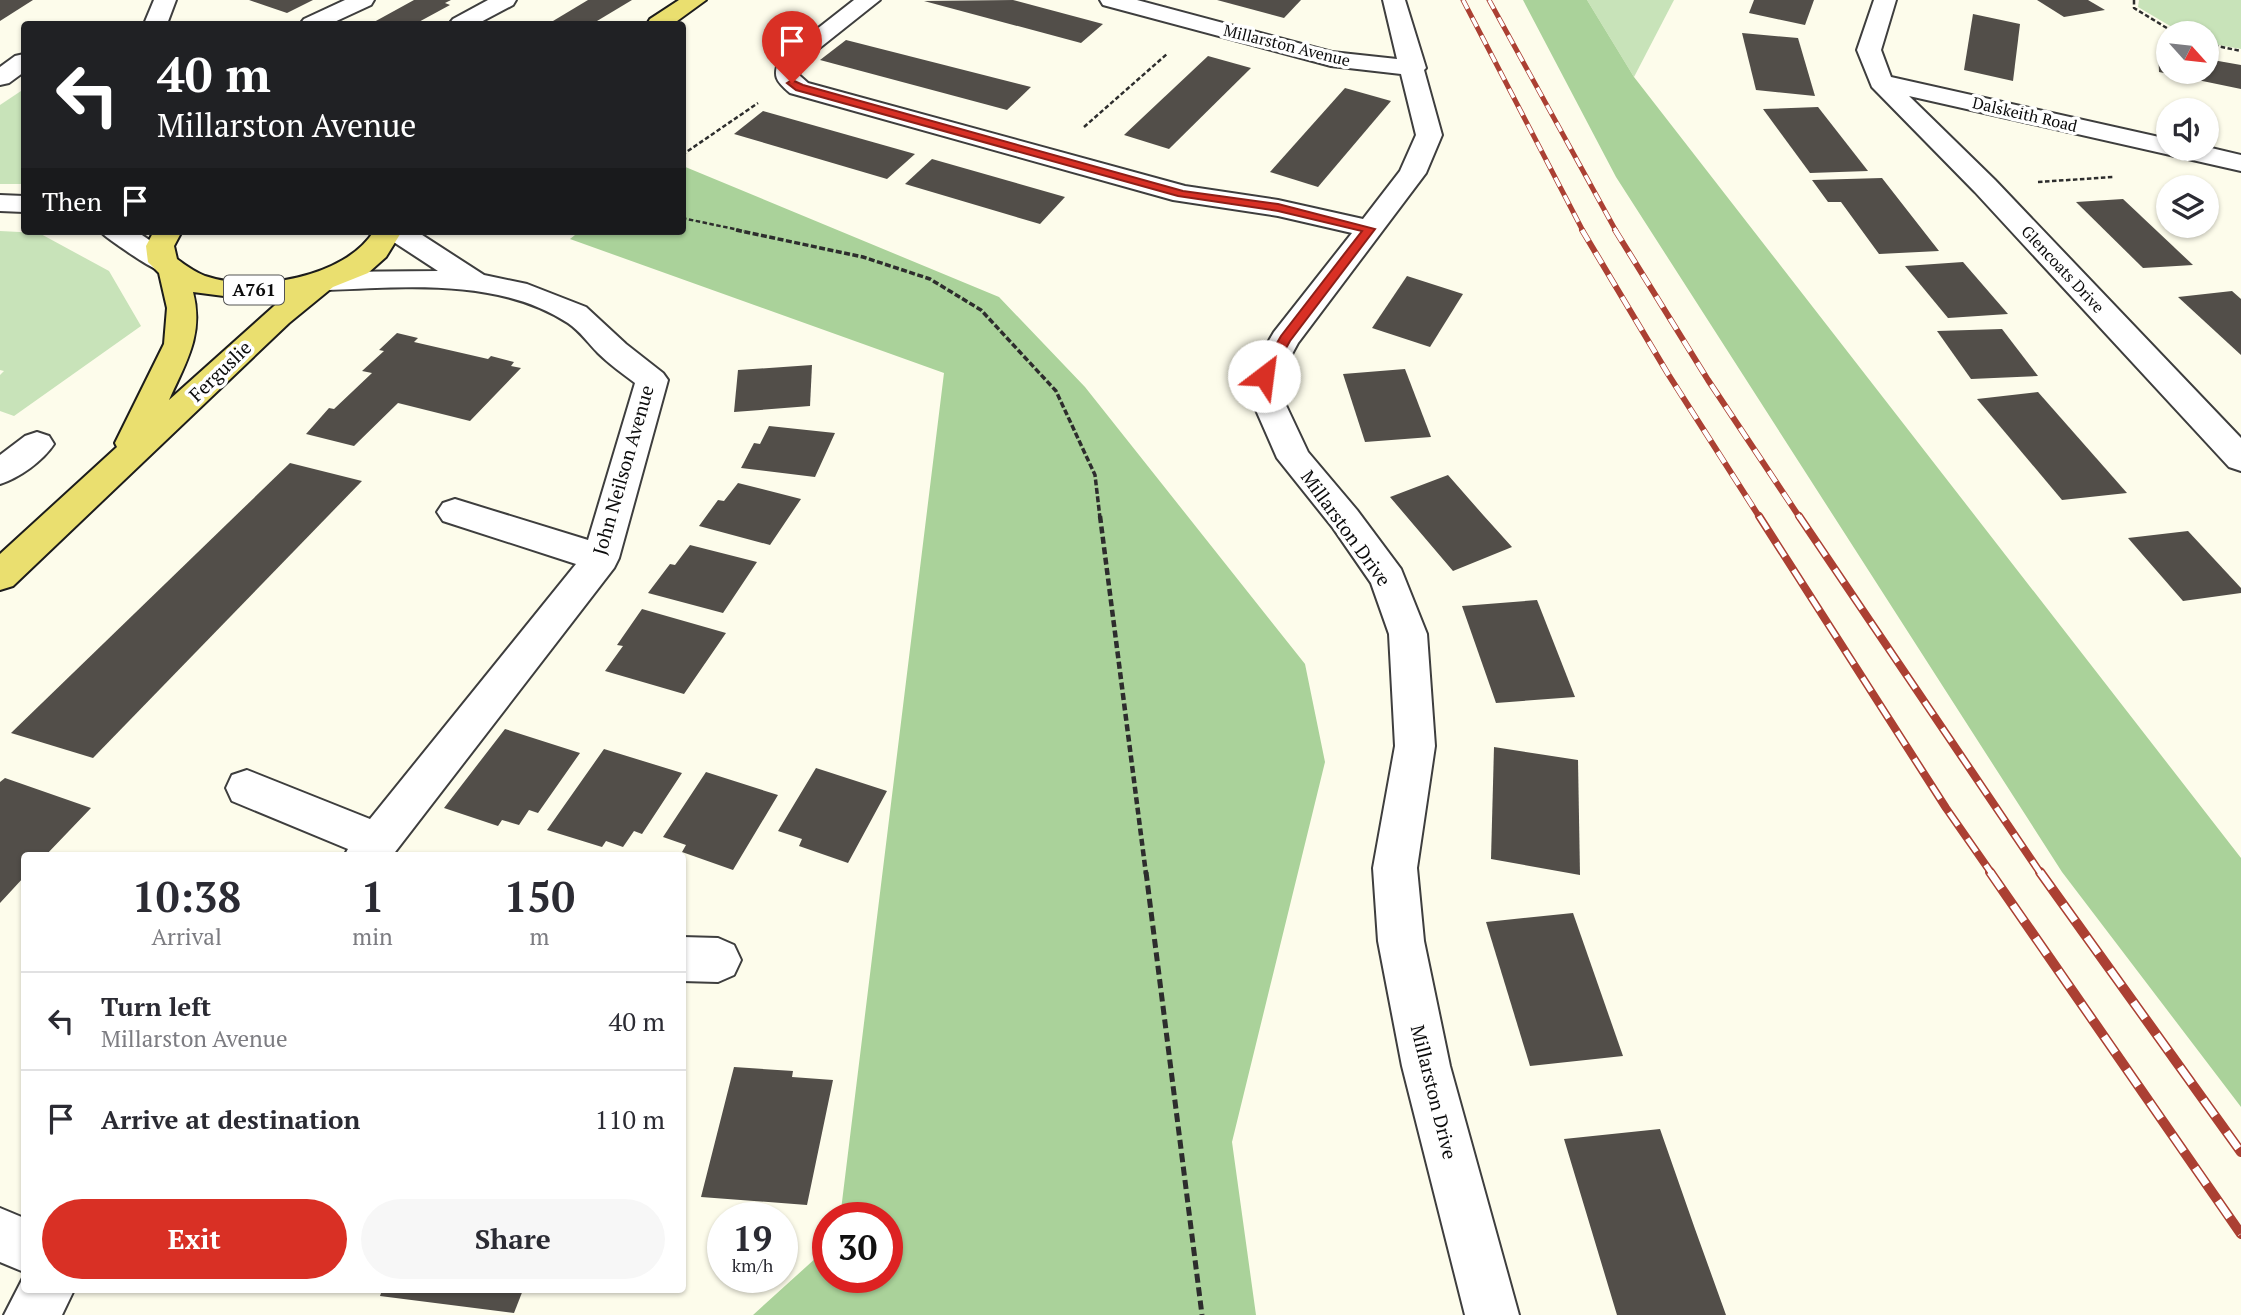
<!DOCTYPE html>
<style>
body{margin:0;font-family:"PT Serif",serif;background:#f7f7f7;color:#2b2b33;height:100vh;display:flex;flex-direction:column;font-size:26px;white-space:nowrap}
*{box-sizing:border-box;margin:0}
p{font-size:23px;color:#7c7c81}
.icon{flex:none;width:38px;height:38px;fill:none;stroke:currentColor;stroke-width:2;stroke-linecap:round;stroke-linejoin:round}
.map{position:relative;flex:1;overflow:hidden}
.side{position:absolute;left:21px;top:852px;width:665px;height:441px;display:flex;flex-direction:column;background:#fff;border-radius:7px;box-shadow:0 2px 5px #0004}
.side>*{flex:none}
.guide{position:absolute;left:21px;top:21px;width:665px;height:214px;border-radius:7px;box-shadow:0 2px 5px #0004;background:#202124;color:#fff;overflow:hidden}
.needle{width:46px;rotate:117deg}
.fabs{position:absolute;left:2156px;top:21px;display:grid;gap:14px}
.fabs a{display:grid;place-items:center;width:63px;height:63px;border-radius:50%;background:#fff;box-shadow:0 2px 5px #0004;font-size:35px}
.speed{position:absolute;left:707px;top:1202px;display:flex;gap:14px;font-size:35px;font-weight:700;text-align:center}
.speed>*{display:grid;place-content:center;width:91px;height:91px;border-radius:50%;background:#fff;box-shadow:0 2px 5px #0004;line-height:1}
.speed small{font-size:18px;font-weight:400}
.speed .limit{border:10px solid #d22;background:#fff;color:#111}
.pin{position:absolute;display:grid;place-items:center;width:60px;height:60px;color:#fff;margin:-72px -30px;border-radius:50% 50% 50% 0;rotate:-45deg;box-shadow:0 0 7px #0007}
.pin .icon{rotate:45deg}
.me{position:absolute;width:77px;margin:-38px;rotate:30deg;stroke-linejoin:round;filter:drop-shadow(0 0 5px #0008)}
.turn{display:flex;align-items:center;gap:24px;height:147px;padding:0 21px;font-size:32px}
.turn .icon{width:91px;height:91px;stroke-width:2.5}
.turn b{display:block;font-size:49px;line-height:60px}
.then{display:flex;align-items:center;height:66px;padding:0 21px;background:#0003;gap:14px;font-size:26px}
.eta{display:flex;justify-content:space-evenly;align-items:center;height:119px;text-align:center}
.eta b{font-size:42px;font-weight:700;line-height:49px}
.action{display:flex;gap:14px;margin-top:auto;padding:14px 21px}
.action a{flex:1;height:80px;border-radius:42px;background:#d93025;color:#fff;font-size:28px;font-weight:700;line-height:80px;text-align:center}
.action a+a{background:#f7f7f7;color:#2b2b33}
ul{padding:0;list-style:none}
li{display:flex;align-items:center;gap:21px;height:98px;padding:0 21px;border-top:2px solid #e1e1e2}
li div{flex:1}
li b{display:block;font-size:26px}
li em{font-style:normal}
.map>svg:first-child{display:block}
.green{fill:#c8e3b9}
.forest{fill:#aad29a}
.building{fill:#524e49}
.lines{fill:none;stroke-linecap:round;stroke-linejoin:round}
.minor-casing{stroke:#3e3e3e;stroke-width:4}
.major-casing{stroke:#1c1c1c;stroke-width:4}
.path-far3{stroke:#2d2d2d;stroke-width:2.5;stroke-dasharray:4.5 2.5;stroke-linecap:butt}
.path-far2{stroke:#2d2d2d;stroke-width:3.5;stroke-dasharray:6 2.5;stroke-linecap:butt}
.path-far1{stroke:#2d2d2d;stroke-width:4.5;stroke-dasharray:7 3.5;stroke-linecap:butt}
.path{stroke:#2d2d2d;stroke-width:5;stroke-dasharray:9 4.5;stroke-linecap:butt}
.minor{fill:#fff;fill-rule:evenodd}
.major{fill:#eadf6f;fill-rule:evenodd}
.rail-far3-casing{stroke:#ab4033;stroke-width:5}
.rail-far2-casing{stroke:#ab4033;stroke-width:6}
.rail-far1-casing{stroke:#ab4033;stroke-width:8}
.rail-casing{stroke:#ab4033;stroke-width:10}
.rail-far3{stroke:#fff;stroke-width:3.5;stroke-dasharray:10;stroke-linecap:butt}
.rail-far2{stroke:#fff;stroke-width:4.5;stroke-dasharray:13;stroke-linecap:butt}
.rail-far1{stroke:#fff;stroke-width:5;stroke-dasharray:16;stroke-linecap:butt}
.rail{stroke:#fff;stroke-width:7;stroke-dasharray:20;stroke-linecap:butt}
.route{fill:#d93025;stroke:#8d1f18;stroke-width:2}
.labels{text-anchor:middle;stroke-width:7;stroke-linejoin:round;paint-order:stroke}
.far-street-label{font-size:16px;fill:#0b0b0b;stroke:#fff}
.shield{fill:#fff;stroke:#545454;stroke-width:2}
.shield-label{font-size:18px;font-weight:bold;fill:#0b0b0b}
.street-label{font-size:19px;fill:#0b0b0b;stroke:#fff}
</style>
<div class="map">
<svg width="2241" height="1315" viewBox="0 0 2241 1315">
<rect width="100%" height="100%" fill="#fdfceb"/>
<!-- green -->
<g class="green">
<polygon points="1587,0 1674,0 1634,77"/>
<polygon points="2139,0 2241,0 2241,49 2207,43 2207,33 2182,33 2138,7"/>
<polygon points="24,89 24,184 0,184 0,105"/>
<polygon points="0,231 39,233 109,271 141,326 14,416 0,411 0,375 4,371 0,370"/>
</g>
<!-- forest -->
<g class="forest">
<polygon points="1523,0 1587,0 1634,77 2241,858 2241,1107 2062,872 1616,177"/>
<polygon points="683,166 999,297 1085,387 1305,664 1325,762 1232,1142 1256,1315 753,1315 828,1247 828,1278 887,1278 887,1218 840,1218 944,373 570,239 580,231 682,231"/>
</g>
<!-- building -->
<g class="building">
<polygon points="0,0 33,0 0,21"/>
<polygon points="249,0 313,0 287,13"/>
<polygon points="414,0 451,0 445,3 450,5 415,24 383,24 374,22"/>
<polygon points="588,0 632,0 592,24 548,24"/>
<polygon points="1013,0 1103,24 1081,43 924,1"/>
<polygon points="1217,0 1301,0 1284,18"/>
<polygon points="1754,0 1814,0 1805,25 1749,13"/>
<polygon points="2037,0 2088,0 2105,10 2064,17"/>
<polygon points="1973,14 2020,24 2013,81 1964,70"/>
<polygon points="1742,33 1798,38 1815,96 1756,90"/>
<polygon points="846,40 1031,87 1007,110 820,60"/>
<polygon points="2158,49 2168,51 2168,72 2207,72 2207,59 2241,65 2241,89 2159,72"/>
<polygon points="1208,56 1251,68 1169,149 1124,135"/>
<polygon points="1345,88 1391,101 1318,187 1270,172"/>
<polygon points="1818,107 1868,171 1810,173 1763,109"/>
<polygon points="763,111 915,154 887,179 734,134"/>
<polygon points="932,159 1065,197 1040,224 905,184"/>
<polygon points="1882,178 1939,251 1879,254 1841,202 1828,202 1812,180"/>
<polygon points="2123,199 2193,265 2143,268 2076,202"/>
<polygon points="1963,262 2008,314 1948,318 1905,266"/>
<polygon points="1407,276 1463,294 1430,347 1372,328"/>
<polygon points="2232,291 2241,299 2241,355 2178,297"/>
<polygon points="2002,329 2038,376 1971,379 1937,331"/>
<polygon points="397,333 418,338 414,342 488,359 491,356 514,362 511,366 521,368 470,421 398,403 354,446 306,434 329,408 334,409 372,373 362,371 384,351 379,350"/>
<polygon points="812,365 810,406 734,412 738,370"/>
<polygon points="1405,369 1431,437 1365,442 1343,374"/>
<polygon points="2038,392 2127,493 2062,500 1977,399"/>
<polygon points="769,426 835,433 815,477 741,468 754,443 760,444"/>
<polygon points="290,463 362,481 93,758 11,733"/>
<polygon points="1448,475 1484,516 1512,547 1453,571 1390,497"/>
<polygon points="738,483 801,499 770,545 699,526 718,500 724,501"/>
<polygon points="2188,531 2241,588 2241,593 2183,601 2128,538"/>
<polygon points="690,545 757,562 723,613 648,593 670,564 675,565"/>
<polygon points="1537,600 1575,697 1496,703 1462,606"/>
<polygon points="642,609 726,633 684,694 605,671 623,646 617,645"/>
<polygon points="505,729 580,753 538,813 529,810 519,825 502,820 498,826 444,808"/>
<polygon points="1494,747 1578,760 1580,875 1491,859"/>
<polygon points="604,749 682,773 642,834 634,831 623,847 606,841 602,847 547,830"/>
<polygon points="816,768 887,791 848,863 799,846 802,839 778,831"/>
<polygon points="706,772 778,795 733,870 682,852 686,845 663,837"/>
<polygon points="5,778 91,808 45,856 24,856 24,877 0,903 0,782"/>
<polygon points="1573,913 1623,1056 1530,1066 1486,922"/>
<polygon points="734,1067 793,1071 792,1077 833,1080 807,1205 701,1197"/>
<polygon points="1660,1129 1695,1229 1726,1315 1617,1315 1564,1139"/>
<polygon points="382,1290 523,1290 514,1313 380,1296"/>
</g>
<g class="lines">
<defs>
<g id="minor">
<polygon points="154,0 176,0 167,24 144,24"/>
<polygon points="345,0 374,0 371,5 330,24 300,24 304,19"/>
<polygon points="488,0 516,0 513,5 477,24 449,24 453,19"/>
<path d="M854,0h26l-78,62 -3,13 9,8 377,103 93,14 85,19 37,-48 16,-36 -15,-61 -70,-8 -228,-61 -3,-5h37l195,52 65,7 -14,-59h22l21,68 -2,2 18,65 -16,38 -128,170 -18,33 4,25 24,51 49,58 44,59 26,65 8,112 -18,122 7,73 26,125 69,249h-54l-63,-249 -24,-125 -5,-73 22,-122 -6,-112 -18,-51 -38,-55 -56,-70 -25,-57 -4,-25 26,-44 78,-99 -74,-17 -105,-16 -383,-107c-14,-12 -18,-17 -10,-35z"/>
<polygon points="1874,0 1896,0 1881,50 1891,77 2168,139 2168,149 2207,147 2241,155 2241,171 1909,96 1995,180 2241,438 2241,471 2229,467 1975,192 1872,87 1857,50"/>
<polygon points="24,54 24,72 9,83 0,85 0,67 15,56"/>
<polygon points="0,195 24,196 24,212 0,211"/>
<path d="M100,231h36l37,25 5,6 -5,6c-6,2 -10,3 -17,1 -7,-2 -53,-33 -56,-38z"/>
<path d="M382,231h34l68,44 43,9 59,23 40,37 37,29 5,7 -49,178 -5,10 -222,288h-48l4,-7 -116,-48 -6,-13 6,-13 15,-5 123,49 206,-255 -133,-43 -6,-9 6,-9 12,-4 133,41 47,-157c-13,-10 -26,-19 -37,-30 -10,-10 -18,-22 -30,-30 -69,-45 -162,-36 -240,-33l-10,-3 -5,-6 5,-6 10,-3 110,-1 -52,-34z"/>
<path d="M37,432l12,4 5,8c-11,17 -35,34 -54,40v-29l25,-19z"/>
<polygon points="682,937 718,938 734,945 741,960 734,975 718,982 682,981"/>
<polygon points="0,1208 24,1218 24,1272 0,1262"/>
<polygon points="24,1276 24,1290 74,1290 62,1315 4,1315"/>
</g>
<g id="major">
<polygon points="679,0 706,0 673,24 647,24 650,19"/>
<path d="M154,231h28l-8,15 3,13c8,6 18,13 28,17 50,17 140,2 169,-45h28l-16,26 -18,16 -35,14 -44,36 -276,263 -13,4v-36l117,-107 -2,-4 49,-99 3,-36 -8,-35 -11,-11 -2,-16zM193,292l54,7 36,-1 -114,102c17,-38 35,-66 24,-108z"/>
</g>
</defs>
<!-- minor casing -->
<use href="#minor" class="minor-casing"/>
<!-- major casing -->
<use href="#major" class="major-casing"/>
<!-- path-far3 -->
<g class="path-far3">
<polyline points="2134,0 2134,8 2175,33"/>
<polyline points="2207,44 2241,51"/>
<polyline points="1084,127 1167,54"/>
<polyline points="682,155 758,103"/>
<polyline points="2038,182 2113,177"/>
<polyline points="682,218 744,231"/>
</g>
<!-- path-far2 -->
<polyline class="path-far2" points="736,230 863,257 930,279 981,310 1056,391 1095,475 1100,518"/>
<!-- path-far1 -->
<polyline class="path-far1" points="1100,516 1146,874"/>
<!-- path -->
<polyline class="path" points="1146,872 1202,1315"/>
<!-- minor -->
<use href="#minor" class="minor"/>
<!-- major -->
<use href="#major" class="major"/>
<defs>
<g id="rail-far3">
<polyline points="1463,0 1583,231"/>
<polyline points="1489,0 1616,231"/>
</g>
<g id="rail-far2">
<polyline points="1582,230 1668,374 1760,518"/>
<polyline points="1615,230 1708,380 1800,518"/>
</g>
<g id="rail-far1">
<polyline points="1759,516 1946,808 1992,874"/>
<polyline points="1799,516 2041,874"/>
</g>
<g id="rail">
<polyline points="1990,872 2241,1234"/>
<polyline points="2040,872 2241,1152"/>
</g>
</defs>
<!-- rail-far3 casing -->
<use href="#rail-far3" class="rail-far3-casing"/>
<!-- rail-far2 casing -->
<use href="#rail-far2" class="rail-far2-casing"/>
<!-- rail-far1 casing -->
<use href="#rail-far1" class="rail-far1-casing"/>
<!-- rail casing -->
<use href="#rail" class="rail-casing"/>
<!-- rail-far3 -->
<use href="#rail-far3" class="rail-far3"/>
<!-- rail-far2 -->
<use href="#rail-far2" class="rail-far2"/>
<!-- rail-far1 -->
<use href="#rail-far1" class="rail-far1"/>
<!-- rail -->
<use href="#rail" class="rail"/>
</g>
<!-- route -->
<polygon class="route" points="792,80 803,85 1183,191 1278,204 1375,229 1290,341 1269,379 1264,380 1258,376 1281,336 1362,231 1278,211 1178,196 796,90 787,83"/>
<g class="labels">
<!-- far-street labels -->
<g class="far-street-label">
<text transform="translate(1287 45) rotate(14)" y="6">Millarston Avenue</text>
<text transform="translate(2025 114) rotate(13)" y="6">Dalskeith Road</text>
<text transform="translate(2063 269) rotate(47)" y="6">Glencoats Drive</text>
</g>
<!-- shield labels -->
<rect class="shield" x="224" y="275.5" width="60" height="29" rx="5"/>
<g class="shield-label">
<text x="254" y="296">A761</text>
</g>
<!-- street labels -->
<g class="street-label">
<text transform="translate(220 371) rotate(-44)" y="7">Ferguslie</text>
<text transform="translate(623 470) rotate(-74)" y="7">John Neilson Avenue</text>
<text transform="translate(1346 528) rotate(54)" y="7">Millarston Drive</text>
<text transform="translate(1434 1092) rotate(76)" y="7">Millarston Drive</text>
</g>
</g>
</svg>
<div class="fabs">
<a><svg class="needle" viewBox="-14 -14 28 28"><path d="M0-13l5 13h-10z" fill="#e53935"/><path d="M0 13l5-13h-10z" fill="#7c7c81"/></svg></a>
<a><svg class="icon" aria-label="sound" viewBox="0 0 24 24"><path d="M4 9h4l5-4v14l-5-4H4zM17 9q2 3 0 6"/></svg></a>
<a><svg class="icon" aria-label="layers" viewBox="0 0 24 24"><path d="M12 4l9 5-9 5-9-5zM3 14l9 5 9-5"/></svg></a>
</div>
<div class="speed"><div>19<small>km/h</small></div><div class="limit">30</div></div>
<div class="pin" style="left:792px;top:83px;background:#d93025"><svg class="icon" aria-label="arrive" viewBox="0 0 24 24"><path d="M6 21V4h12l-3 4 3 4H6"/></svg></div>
<svg class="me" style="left:1264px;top:376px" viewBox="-20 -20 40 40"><circle r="19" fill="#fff"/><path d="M0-13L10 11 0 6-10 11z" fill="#d93025"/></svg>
<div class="guide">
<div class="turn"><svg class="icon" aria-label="left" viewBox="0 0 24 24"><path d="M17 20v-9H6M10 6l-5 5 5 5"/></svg><div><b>40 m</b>Millarston Avenue</div></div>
<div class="then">Then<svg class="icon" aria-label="arrive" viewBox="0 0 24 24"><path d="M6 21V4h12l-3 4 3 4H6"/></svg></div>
</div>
<section class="side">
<div class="eta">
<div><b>10:38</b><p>Arrival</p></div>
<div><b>1</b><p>min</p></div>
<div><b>150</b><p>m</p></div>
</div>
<ul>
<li><svg class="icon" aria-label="left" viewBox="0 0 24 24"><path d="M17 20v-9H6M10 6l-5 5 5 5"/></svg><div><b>Turn left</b><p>Millarston Avenue</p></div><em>40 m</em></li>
<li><svg class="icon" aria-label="arrive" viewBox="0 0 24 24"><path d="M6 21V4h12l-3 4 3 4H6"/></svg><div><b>Arrive at destination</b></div><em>110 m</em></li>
</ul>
<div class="action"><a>Exit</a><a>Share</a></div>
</section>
</div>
